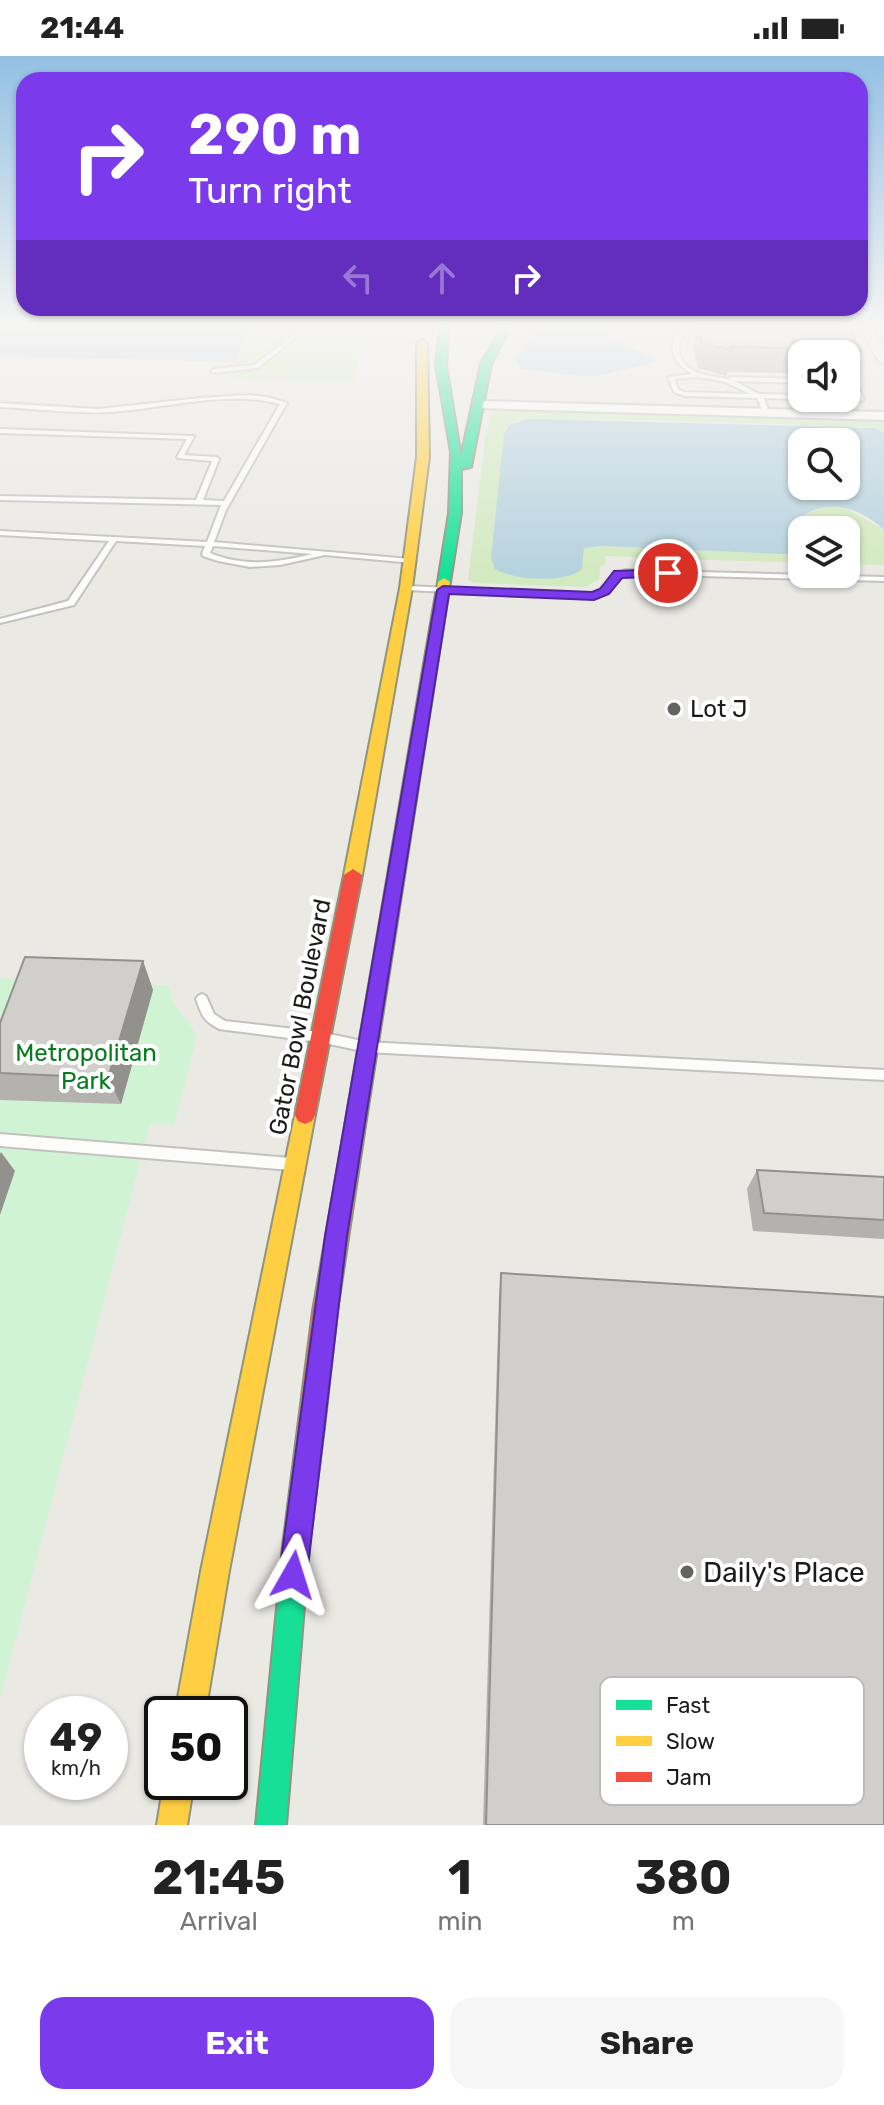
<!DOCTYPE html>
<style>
body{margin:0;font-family:Rubik,sans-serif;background:#f6f6f6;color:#222;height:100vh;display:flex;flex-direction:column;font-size:30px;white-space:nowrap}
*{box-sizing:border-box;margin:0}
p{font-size:26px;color:#767676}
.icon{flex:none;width:44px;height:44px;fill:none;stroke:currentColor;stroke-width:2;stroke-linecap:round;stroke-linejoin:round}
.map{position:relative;height:1769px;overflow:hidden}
.side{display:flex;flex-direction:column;background:#fff;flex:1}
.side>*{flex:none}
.banner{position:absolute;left:16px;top:16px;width:852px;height:244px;border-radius:24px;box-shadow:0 2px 6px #0004;background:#7c3aed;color:#fff;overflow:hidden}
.tools{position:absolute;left:788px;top:284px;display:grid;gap:16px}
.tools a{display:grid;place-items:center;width:72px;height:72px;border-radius:16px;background:#fff;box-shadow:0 2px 6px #0004;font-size:40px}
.speed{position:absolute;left:24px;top:1640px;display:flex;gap:16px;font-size:40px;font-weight:700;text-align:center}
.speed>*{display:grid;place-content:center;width:104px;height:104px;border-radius:50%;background:#fff;box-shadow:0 2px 6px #0004;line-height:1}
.speed small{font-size:20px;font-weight:400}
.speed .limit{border:4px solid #111;border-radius:12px;background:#fff;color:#111}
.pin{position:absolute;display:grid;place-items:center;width:68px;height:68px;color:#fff;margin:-34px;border:4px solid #fff;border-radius:50%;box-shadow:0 2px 8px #0007}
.me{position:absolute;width:88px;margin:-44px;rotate:6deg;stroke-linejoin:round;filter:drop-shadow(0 0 6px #0008)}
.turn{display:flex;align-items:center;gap:28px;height:168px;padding:0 40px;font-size:36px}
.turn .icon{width:104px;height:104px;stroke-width:2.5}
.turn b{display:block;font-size:56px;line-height:68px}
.lanes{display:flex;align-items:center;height:76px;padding:0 40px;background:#0003;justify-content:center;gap:40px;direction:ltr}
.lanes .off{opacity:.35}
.eta{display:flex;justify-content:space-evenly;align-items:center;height:136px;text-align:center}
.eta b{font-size:48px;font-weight:700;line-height:56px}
.primary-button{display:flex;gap:16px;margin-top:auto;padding:16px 40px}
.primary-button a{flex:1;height:92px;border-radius:24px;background:#7c3aed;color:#fff;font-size:32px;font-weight:700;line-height:92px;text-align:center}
.primary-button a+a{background:#f6f6f6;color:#222}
.status{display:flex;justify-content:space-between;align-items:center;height:56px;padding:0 40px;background:#fff;direction:ltr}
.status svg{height:22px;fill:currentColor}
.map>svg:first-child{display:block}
.grass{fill:#d2eac0}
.park{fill:#d0f3d4}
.water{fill:#b5d2df;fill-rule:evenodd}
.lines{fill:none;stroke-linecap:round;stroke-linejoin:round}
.lane-casing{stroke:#c2c2c0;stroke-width:4}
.street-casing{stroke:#c2c2c0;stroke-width:4}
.fast-casing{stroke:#90947c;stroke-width:4}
.slow-casing{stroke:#90947c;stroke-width:4}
.jam-casing{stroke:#90947c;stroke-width:4}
.lane{fill:#fcfcfb;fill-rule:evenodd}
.street{fill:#fcfcfb;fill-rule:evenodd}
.fast{fill:#16e098;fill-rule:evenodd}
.slow{fill:#ffcf43;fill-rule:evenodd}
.jam{fill:#f24e42;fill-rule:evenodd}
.wall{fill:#b4b2af}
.shaded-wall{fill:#92918e}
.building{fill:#d1cfcb;stroke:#92918e;stroke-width:2}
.route{fill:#7c3aed;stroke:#51269a;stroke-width:2}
.poi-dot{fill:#636361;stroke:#fff;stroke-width:3}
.labels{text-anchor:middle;stroke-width:8;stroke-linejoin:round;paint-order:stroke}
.poi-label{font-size:24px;fill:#1b1b1b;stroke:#fff;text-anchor:start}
.street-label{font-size:24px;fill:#1b1b1b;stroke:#fff}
.park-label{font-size:24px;fill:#077c1e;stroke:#fff}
.near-poi-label{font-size:28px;fill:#1b1b1b;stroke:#fff;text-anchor:start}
.key{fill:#fff;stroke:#bbb;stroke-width:2}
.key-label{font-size:22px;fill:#1b1b1b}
</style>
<div class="status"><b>21:44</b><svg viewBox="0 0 49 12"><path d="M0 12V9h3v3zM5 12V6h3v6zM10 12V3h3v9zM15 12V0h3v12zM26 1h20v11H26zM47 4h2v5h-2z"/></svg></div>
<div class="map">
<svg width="884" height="1769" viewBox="0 0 884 1769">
<rect width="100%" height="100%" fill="#eae9e4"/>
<!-- grass -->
<g class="grass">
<polygon points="251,271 368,271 353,325 228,323"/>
<path d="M506,355l378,9v13l-17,-6 -247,-8 -103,2 -11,6 22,149c18,1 40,5 54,-8l2,-21 18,-1 200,9v8l-197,-7v8l-5,2 -1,13 -13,8 -110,-4 -8,-3 17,-141 7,-27z"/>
<path d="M828,450l16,1 40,23v35l-38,-1v-34c-17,0 -33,2 -43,-14l10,-7z"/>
</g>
<!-- park -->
<polygon class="park" points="0,922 170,930 172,945 197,979 174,1069 150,1067 0,1643"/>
<!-- water -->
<g class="water">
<polygon points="0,271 251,271 235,306 5,300 0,298"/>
<polygon points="539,271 603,271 608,280 655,302 655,306 593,321 520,313 515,303"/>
<path d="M528,363l347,9 9,5v97c-22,-21 -55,-33 -81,-14l1,5 17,9h-19v25l-200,-9 -18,2 -2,21c-17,15 -68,11 -87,0l-4,-11 13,-124 5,-9zM802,386h44v44h-44z"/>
</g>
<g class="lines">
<defs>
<g id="lane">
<polygon points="304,271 310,271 258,312 214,317 211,315 214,313 254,309"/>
<path d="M683,271h6c-17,18 -12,39 12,47 9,2 18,3 27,5l3,-2 71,2v4l-68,-2 25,13 43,1v3l55,-1 -6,-13 -5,-1v-4l10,3 8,17 -3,2 -97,-3 5,14 -3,2 -3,-2 -6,-14 -73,-2 -10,-4 -6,-15 24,-3c-20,-12 -27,-29 -9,-47zM699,321l26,5 25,12 -65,-2 -6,-2 -5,-11z"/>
<path d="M248,339l20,2 19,6 -61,107 -12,32 196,17h3v4l-88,-8 -45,10 -30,2 -32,-6 -15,-5 -1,-2 3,-8 -89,-5 -42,64 -74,18v-4l68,-18 41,-60 -109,-6v-4l207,11 14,-37 -221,-5v-4l196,4 16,-39 -34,-3 -1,-1 10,-18 -187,-6v-4l193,7 1,1 -10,18 32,2 3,2 -16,41 21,1 56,-97c-54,-14 -113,4 -168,8 -37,2 -75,-3 -112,-5v-4l98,6 102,-11zM213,490l99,8c-35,9 -68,13 -102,-1z"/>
<path d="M625,514l259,7v4l-258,-7c-12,7 -18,20 -32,24l-188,-8 -4,-2 4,-2 187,8c12,-7 19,-19 32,-24z"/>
<path d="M202,938l4,2 8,18 11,7 95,11 47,10 517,28v10l-517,-28 -47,-10 -101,-13c-17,-10 -16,-12 -23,-30l2,-3z"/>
<polygon points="0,1078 291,1102 296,1104 297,1108 296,1112 291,1114 0,1090"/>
</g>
<g id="street">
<polygon points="860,271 872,271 884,293 884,308 878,304"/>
<polygon points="479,345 884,356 884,364 475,352 475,346"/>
</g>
<g id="fast">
<polygon points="440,271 449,271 446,309 461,401 481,308 502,271 511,271 491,308 471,411 461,413 461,457 450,526 444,530 438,526 449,457 451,396 436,309"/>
<polygon points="311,1359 320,1363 324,1372 309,1490 286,1769 256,1769 283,1490 298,1372 302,1363"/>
</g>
<g id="slow">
<polygon points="422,284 427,287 429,401 412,532 362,819 353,825 344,819 400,532 417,401 417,287"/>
<polygon points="444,522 450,526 365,1070 362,1077 355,1079 348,1077 345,1070 438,526"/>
<polygon points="305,1050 312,1053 315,1059 229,1515 205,1658 175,1658 201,1515 295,1059 298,1053"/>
<polygon points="164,1726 194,1726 187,1769 157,1769"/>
</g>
<g id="jam">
<polygon points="353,813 362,819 315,1059 312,1065 305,1068 298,1065 295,1059 344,819"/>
<polygon points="355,1061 362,1063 365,1070 337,1255 324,1372 320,1381 311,1385 302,1381 298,1372 313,1255 345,1070 348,1063"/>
</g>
</defs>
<!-- lane casing -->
<use href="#lane" class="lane-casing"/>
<!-- street casing -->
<use href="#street" class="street-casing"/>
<!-- fast casing -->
<use href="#fast" class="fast-casing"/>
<!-- slow casing -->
<use href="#slow" class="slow-casing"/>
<!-- jam casing -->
<use href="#jam" class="jam-casing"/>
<!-- lane -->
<use href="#lane" class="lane"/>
<!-- street -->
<use href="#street" class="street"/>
<!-- fast -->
<use href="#fast" class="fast"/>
<!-- slow -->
<use href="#slow" class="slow"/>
<!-- jam -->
<use href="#jam" class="jam"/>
</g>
<!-- wall -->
<g class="wall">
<polygon points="696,271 849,271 861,295 854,320 846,319 846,298 802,298 802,313 790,312 788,317 727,316 726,320 698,312 693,292"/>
<polygon points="143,905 153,934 121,1048 0,1044 0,967"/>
<polygon points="757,1114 884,1121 884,1183 753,1175 747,1133"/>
<polygon points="501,1217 884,1769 483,1769 499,1239"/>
</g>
<!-- shaded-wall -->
<g class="shaded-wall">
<polygon points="143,905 153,934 121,1048 108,1022"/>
<polygon points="1,1096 15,1115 0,1159 0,1098"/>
</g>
<!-- building -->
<g class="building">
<polygon points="698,271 849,271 861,295 792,286 795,292 730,291 731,294 702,287"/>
<polygon points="25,901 143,905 108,1022 0,1017 0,967"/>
<polygon points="757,1114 884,1121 884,1164 764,1157"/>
<polygon points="501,1217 884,1241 884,1769 486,1769"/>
</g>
<!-- sky -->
<linearGradient id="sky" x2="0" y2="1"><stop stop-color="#93c0e4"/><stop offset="0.52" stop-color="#f6f5f3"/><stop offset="1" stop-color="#f6f5f3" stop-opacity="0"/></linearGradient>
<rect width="884" height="518" fill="url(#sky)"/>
<!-- route -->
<polygon class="route" points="668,513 675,517 673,520 622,522 609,538 594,544 449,538 347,1180 307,1519 303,1528 293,1533 284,1528 279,1519 325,1180 437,534 443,530 592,536 600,533 614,515"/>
<!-- markers -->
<g class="poi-dot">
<circle cx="674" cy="653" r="8"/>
<circle cx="687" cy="1516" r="8"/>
</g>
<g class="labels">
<!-- poi labels -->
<g class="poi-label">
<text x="690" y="661">Lot J</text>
</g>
<!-- street labels -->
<g class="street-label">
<text transform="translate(300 961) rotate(-79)" y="8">Gator Bowl Boulevard</text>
</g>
<!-- park labels -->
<g class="park-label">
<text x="86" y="1005">Metropolitan<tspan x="86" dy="28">Park</tspan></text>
</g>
<!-- near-poi labels -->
<g class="near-poi-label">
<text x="703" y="1526">Daily's Place</text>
</g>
</g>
<!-- legend -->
<rect x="600" y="1621" width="264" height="128" rx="12" class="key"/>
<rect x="616" y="1644" width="36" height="10" fill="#16e098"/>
<rect x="616" y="1680" width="36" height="10" fill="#ffcf43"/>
<rect x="616" y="1716" width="36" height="10" fill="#f24e42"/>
<g class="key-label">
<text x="666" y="1657">Fast</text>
<text x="666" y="1693">Slow</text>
<text x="666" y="1729">Jam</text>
</g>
</svg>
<div class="tools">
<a><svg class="icon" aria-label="sound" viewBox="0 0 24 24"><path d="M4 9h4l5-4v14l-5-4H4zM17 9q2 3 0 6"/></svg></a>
<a><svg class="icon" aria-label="search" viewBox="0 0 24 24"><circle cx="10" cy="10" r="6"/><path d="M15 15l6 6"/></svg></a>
<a><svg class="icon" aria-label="layers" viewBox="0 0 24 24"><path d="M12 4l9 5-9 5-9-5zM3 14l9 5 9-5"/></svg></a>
</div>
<div class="speed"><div>49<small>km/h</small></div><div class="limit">50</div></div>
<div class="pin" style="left:668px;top:517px;background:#d93025"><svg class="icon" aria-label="arrive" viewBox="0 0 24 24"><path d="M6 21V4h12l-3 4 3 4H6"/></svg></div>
<svg class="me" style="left:293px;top:1519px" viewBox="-20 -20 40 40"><path d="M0-17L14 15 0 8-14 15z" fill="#7c3aed" stroke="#fff" stroke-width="4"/></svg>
<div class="banner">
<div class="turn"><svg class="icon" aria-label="right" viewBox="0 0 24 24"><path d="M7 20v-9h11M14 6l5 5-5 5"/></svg><div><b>290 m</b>Turn right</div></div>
<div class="lanes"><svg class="icon off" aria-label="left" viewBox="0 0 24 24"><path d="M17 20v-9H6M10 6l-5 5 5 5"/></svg><svg class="icon off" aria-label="ahead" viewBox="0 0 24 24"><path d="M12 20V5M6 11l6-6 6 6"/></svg><svg class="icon" aria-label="right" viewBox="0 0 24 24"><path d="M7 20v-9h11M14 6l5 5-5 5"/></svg></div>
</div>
</div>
<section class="side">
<div class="eta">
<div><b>21:45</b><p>Arrival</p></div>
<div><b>1</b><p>min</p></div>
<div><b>380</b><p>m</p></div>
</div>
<div class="primary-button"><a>Exit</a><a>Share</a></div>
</section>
